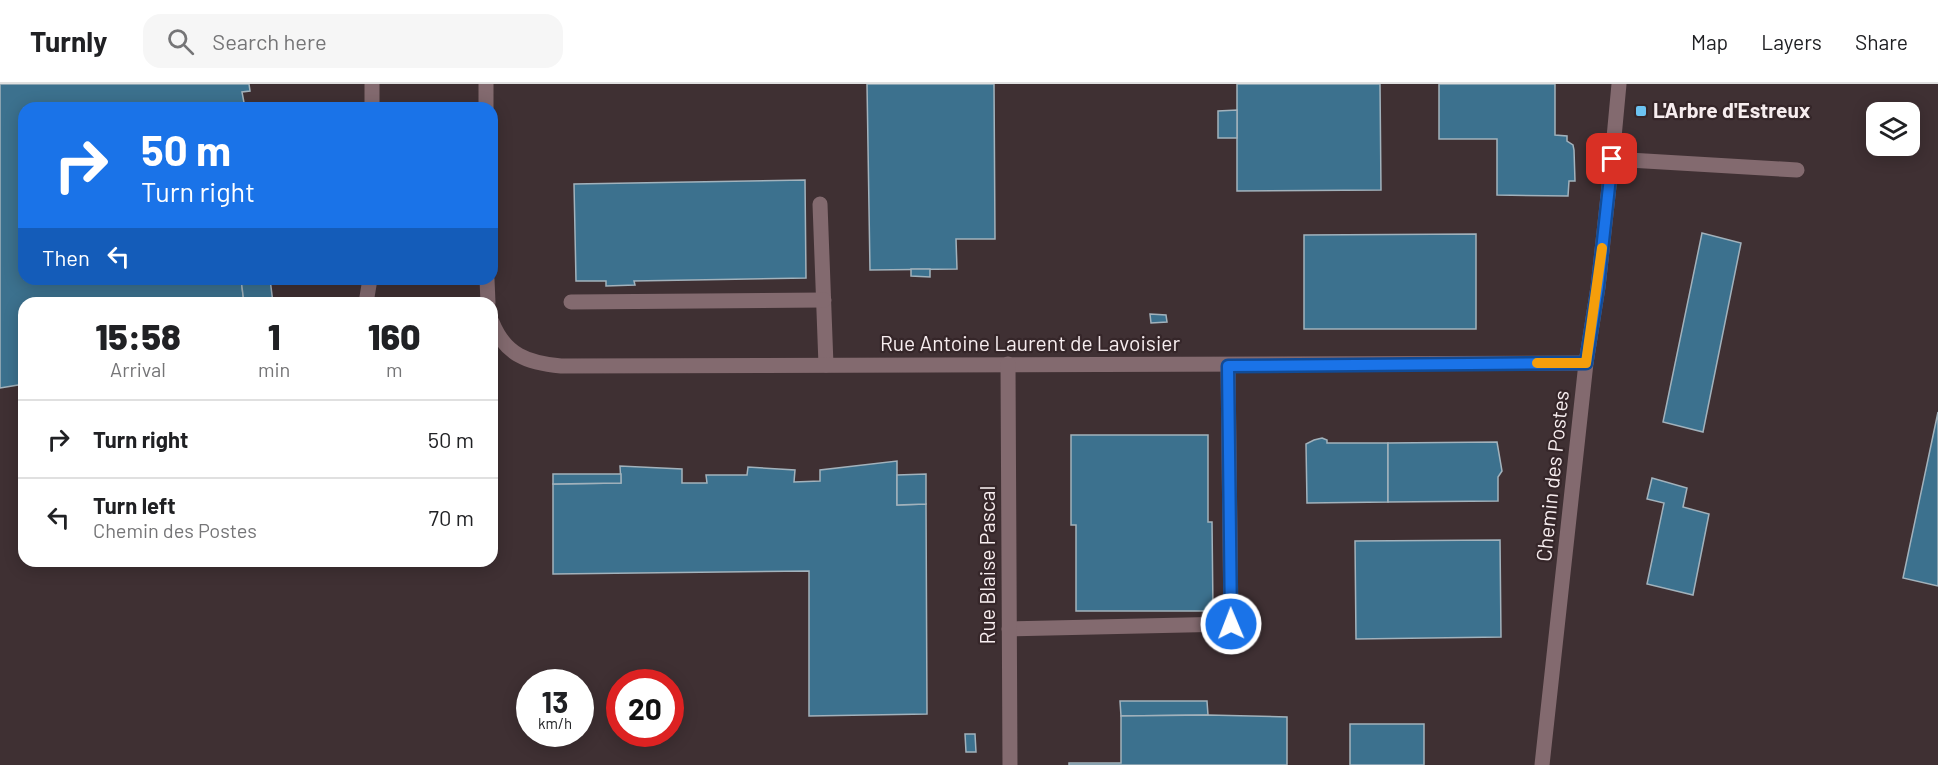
<!DOCTYPE html>
<style>
body{margin:0;font-family:Barlow,sans-serif;background:#f6f6f6;color:#202124;height:100vh;display:flex;flex-direction:column;font-size:22px;white-space:nowrap}
*{box-sizing:border-box;margin:0}
p{font-size:20px;color:#757577}
.icon{flex:none;width:33px;height:33px;fill:none;stroke:currentColor;stroke-width:2;stroke-linecap:round;stroke-linejoin:round}
.map{position:relative;flex:1;overflow:hidden}
.panel{position:absolute;left:18px;top:213px;width:480px;height:270px;display:flex;flex-direction:column;background:#fff;border-radius:18px;box-shadow:0 3px 15px #0003}
.panel>*{flex:none}
.hud{position:absolute;left:18px;top:18px;width:480px;height:183px;border-radius:18px;box-shadow:0 3px 15px #0003;background:#1a73e8;color:#fff;overflow:hidden}
.fabs{position:absolute;left:1866px;top:18px;display:grid;gap:12px}
.fabs a{display:grid;place-items:center;width:54px;height:54px;border-radius:12px;background:#fff;box-shadow:0 3px 15px #0003;font-size:30px}
.speed{position:absolute;left:516px;top:585px;display:flex;gap:12px;font-size:30px;font-weight:700;text-align:center}
.speed>*{display:grid;place-content:center;width:78px;height:78px;border-radius:50%;background:#fff;box-shadow:0 3px 15px #0003;line-height:1}
.speed small{font-size:15px;font-weight:400}
.speed .limit{border:9px solid #d22;background:#fff;color:#111}
.pin{position:absolute;display:grid;place-items:center;width:51px;height:51px;color:#fff;margin:-26px;border-radius:12px;box-shadow:0 3px 9px #0006}
.me{position:absolute;width:66px;margin:-33px;rotate:359deg;stroke-linejoin:round;filter:drop-shadow(0 0 4px #0008)}
.turn{display:flex;align-items:center;gap:21px;height:126px;padding:0 24px;font-size:27px}
.turn .icon{width:78px;height:78px;stroke-width:2.5}
.turn b{display:block;font-size:42px;line-height:51px}
.then{display:flex;align-items:center;height:57px;padding:0 24px;background:#0003;gap:12px;font-size:22px}
.eta{display:flex;justify-content:space-evenly;align-items:center;height:102px;text-align:center}
.eta b{font-size:36px;font-weight:800;line-height:42px}
ul{padding:0;list-style:none}
li{display:flex;align-items:center;gap:18px;height:78px;padding:0 24px;border-top:2px solid #e0e0e0}
li div{flex:1}
li b{display:block;font-size:22px}
li em{font-style:normal}
header{display:flex;align-items:center;gap:36px;box-sizing:border-box;height:84px;padding:0 30px;background:#fff;border-bottom:2px solid #e0e0e0}
header strong{font-size:28px}
nav{display:flex;gap:33px;margin-inline-start:auto;font-size:21px}
.search{width:420px;height:54px;background:#f6f6f6;display:flex;align-items:center;gap:15px;box-sizing:border-box;padding:0 21px;border-radius:18px;color:#757577;font-size:22px}
.map>svg:first-child{display:block}
.building{fill:#3c718e;stroke:#a2b2bc;stroke-width:1.5}
.lines{fill:none;stroke-linecap:round;stroke-linejoin:round}
.service{stroke:#836a6f;stroke-width:15}
.minor{stroke:#836a6f;stroke-width:15}
.route-casing{stroke:#114b97;stroke-width:15}
.route{stroke:#1a73e8;stroke-width:10}
.slow{stroke:#f59e0b;stroke-width:10}
.poi-dot{fill:#6cc3f2;stroke:#352629;stroke-width:2}
.labels{text-anchor:middle;stroke-width:4.5;stroke-linejoin:round;paint-order:stroke}
.poi-label{font-size:21px;font-weight:bold;fill:#f7edef;stroke:#352629;text-anchor:start}
.street-label{font-size:21px;fill:#f7edef;stroke:#352629}
</style>
<header>
<strong>Turnly</strong>
<div class="search"><svg class="icon" aria-label="search" viewBox="0 0 24 24"><circle cx="10" cy="10" r="6"/><path d="M15 15l6 6"/></svg>Search here</div>
<nav><a>Map</a><a>Layers</a><a>Share</a></nav>
</header>
<div class="map">
<svg width="1938" height="681" viewBox="0 0 1938 681">
<rect width="100%" height="100%" fill="#3f3033"/>
<!-- building -->
<g class="building">
<polygon points="0,0 249,0 250,7 242,8 245,24 24,24 24,195 241,195 244,219 24,219 24,300 0,304"/>
<polygon points="867,0 994,0 995,155 956,155 957,185 870,186"/>
<polygon points="1237,0 1380,0 1381,106 1237,107"/>
<polygon points="1439,0 1555,0 1555,51 1567,52 1567,57 1573,61 1574,66 1575,97 1569,97 1568,112 1497,111 1497,55 1439,55"/>
<polygon points="1237,26 1237,54 1218,54 1218,27"/>
<polygon points="805,96 806,194 634,197 635,201 606,202 606,197 576,197 574,100"/>
<polygon points="1702,149 1741,159 1703,348 1663,338"/>
<polygon points="1476,150 1476,245 1304,245 1304,151"/>
<polygon points="911,185 930,185 930,193 911,192"/>
<polygon points="241,195 270,195 273,219 244,219"/>
<polygon points="1150,230 1166,231 1167,238 1151,239"/>
<polygon points="1938,328 1938,502 1903,494"/>
<polygon points="1071,351 1208,351 1208,438 1212,438 1213,527 1076,527 1076,441 1071,441"/>
<polygon points="1322,354 1327,356 1327,359 1388,359 1388,418 1307,419 1306,360 1314,356"/>
<polygon points="1497,358 1502,387 1498,393 1498,417 1388,418 1388,359"/>
<polygon points="897,377 897,421 926,420 927,630 809,632 809,487 553,490 553,400 621,399 620,382 682,385 682,399 707,399 706,391 747,391 748,383 795,386 794,398 820,397 820,386"/>
<polygon points="553,390 621,390 621,399 553,400"/>
<polygon points="926,390 926,420 897,421 897,391"/>
<polygon points="1652,394 1687,404 1683,423 1709,430 1693,511 1647,500 1664,419 1647,415"/>
<polygon points="1500,456 1501,553 1356,555 1355,457"/>
<polygon points="1120,617 1207,617 1208,631 1121,632"/>
<polygon points="1208,631 1287,633 1287,681 1069,681 1069,679 1121,679 1121,632"/>
<rect x="1350" y="640" width="74" height="41"/>
<polygon points="965,650 975,650 976,668 966,668"/>
</g>
<g class="lines">
<!-- service -->
<g class="service">
<polyline points="372,24 372,0"/>
<polyline points="1612,75 1797,86"/>
<polyline points="820,120 826,281"/>
<polyline points="571,218 824,216"/>
<polyline points="366,219 370,195"/>
<polyline points="1009,545 1231,540 1228,282"/>
</g>
<!-- minor -->
<g class="minor">
<polyline points="486,0 486,24"/>
<polyline points="487,195 488,219"/>
<path d="M492,238c13,33 36,41 69,44 342,-1 684,0 1025,-3"/>
<polyline points="1008,280 1010,681"/>
<polyline points="1542,681 1586,279 1598,203 1612,75 1619,0"/>
</g>
</g>
<g class="lines">
<defs>
<polyline id="route" points="1231,540 1228,282 1586,279 1598,203 1612,75"/>
</defs>
<!-- route casing -->
<use href="#route" class="route-casing"/>
<!-- route -->
<use href="#route" class="route"/>
<!-- slow -->
<polyline class="slow" points="1537,279 1586,279 1602,164"/>
</g>
<!-- markers -->
<rect class="poi-dot" x="1635" y="21" width="12" height="12" rx="3"/>
<g class="labels">
<!-- poi labels -->
<g class="poi-label">
<text x="1653" y="34">L'Arbre d'Estreux</text>
</g>
<!-- street labels -->
<g class="street-label">
<text x="1030" y="267">Rue Antoine Laurent de Lavoisier</text>
<text transform="translate(1553 392) rotate(-84)" y="7">Chemin des Postes</text>
<text transform="translate(988 481) rotate(-90)" y="7">Rue Blaise Pascal</text>
</g>
</g>
</svg>
<div class="fabs">
<a><svg class="icon" aria-label="layers" viewBox="0 0 24 24"><path d="M12 4l9 5-9 5-9-5zM3 14l9 5 9-5"/></svg></a>
</div>
<div class="speed"><div>13<small>km/h</small></div><div class="limit">20</div></div>
<div class="pin" style="left:1612px;top:75px;background:#d93025"><svg class="icon" aria-label="arrive" viewBox="0 0 24 24"><path d="M6 21V4h12l-3 4 3 4H6"/></svg></div>
<svg class="me" style="left:1231px;top:540px" viewBox="-20 -20 40 40"><circle r="17" fill="#1a73e8" stroke="#fff" stroke-width="3"/><path d="M0-11L8 9 0 5-8 9z" fill="#fff"/></svg>
<div class="hud">
<div class="turn"><svg class="icon" aria-label="right" viewBox="0 0 24 24"><path d="M7 20v-9h11M14 6l5 5-5 5"/></svg><div><b>50 m</b>Turn right</div></div>
<div class="then">Then<svg class="icon" aria-label="left" viewBox="0 0 24 24"><path d="M17 20v-9H6M10 6l-5 5 5 5"/></svg></div>
</div>
<section class="panel">
<div class="eta">
<div><b>15:58</b><p>Arrival</p></div>
<div><b>1</b><p>min</p></div>
<div><b>160</b><p>m</p></div>
</div>
<ul>
<li><svg class="icon" aria-label="right" viewBox="0 0 24 24"><path d="M7 20v-9h11M14 6l5 5-5 5"/></svg><div><b>Turn right</b></div><em>50 m</em></li>
<li><svg class="icon" aria-label="left" viewBox="0 0 24 24"><path d="M17 20v-9H6M10 6l-5 5 5 5"/></svg><div><b>Turn left</b><p>Chemin des Postes</p></div><em>70 m</em></li>
</ul>
</section>
</div>
